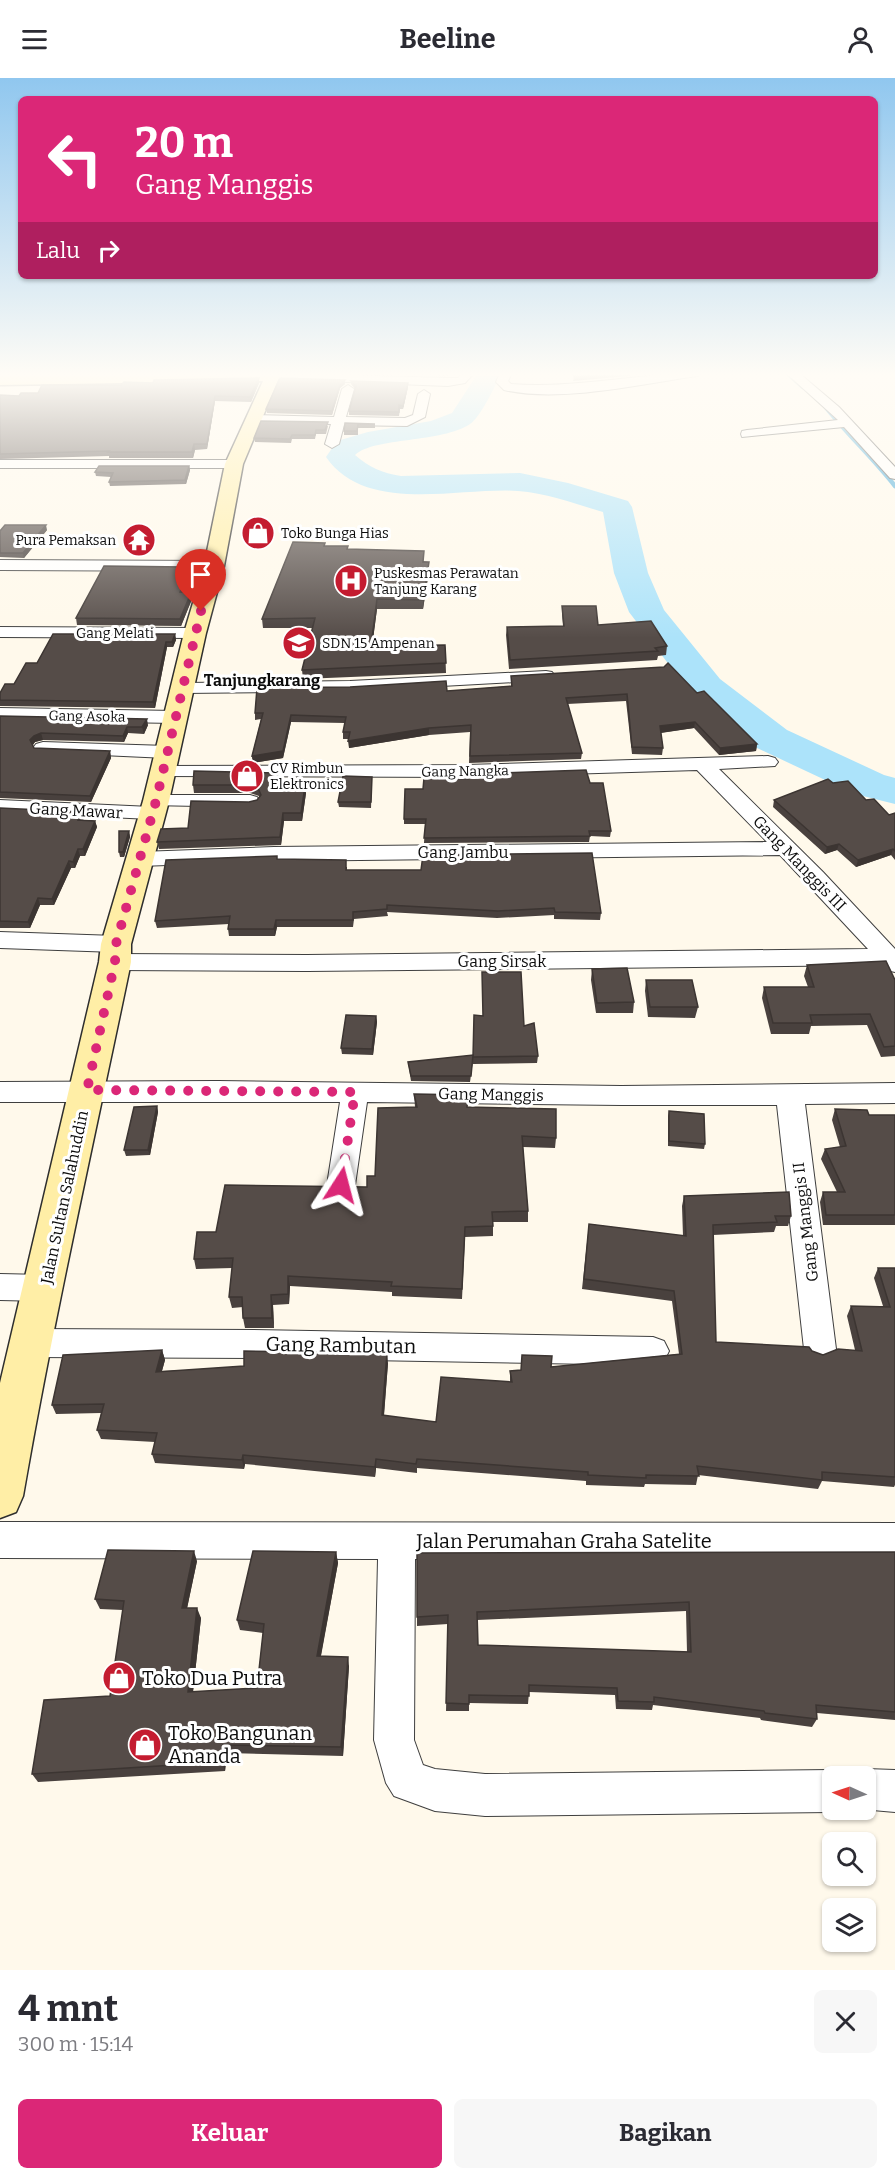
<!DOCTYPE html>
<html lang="id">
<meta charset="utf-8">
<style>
body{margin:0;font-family:Bitter,serif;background:#f7f7f7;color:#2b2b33;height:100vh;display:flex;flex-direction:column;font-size:22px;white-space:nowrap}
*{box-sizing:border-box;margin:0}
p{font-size:20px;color:#7c7c81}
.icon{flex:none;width:33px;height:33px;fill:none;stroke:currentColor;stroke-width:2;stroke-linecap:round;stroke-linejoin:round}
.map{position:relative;height:1892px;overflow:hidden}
.sheet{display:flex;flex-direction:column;background:#fff;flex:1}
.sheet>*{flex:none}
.guide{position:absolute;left:18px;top:18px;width:860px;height:183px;border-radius:9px;box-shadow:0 2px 4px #0004;background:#db2777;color:#fff;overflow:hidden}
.needle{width:39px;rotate:273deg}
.buttons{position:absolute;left:822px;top:1688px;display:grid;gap:12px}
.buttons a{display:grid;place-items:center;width:54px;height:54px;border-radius:9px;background:#fff;box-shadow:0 2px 4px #0004;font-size:30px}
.pin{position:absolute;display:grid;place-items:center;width:51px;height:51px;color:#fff;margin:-62px -26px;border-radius:50% 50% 50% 0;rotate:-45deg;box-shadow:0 0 6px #0007}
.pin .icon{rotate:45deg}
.me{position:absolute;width:66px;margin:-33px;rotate:9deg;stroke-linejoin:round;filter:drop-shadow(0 0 4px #0008)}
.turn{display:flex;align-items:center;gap:21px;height:126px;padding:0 18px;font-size:27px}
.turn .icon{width:78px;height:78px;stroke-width:2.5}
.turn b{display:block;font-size:42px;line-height:51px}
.then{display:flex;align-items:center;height:57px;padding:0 18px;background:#0003;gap:12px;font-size:22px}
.round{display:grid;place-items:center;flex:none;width:63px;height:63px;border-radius:9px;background:#f7f7f7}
.head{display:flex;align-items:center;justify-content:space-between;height:102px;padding:0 18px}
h1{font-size:36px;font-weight:700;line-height:45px}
.button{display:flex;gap:12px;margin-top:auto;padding:12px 18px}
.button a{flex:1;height:69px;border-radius:9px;background:#db2777;color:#fff;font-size:24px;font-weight:700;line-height:69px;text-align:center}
.button a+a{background:#f7f7f7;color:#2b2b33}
header{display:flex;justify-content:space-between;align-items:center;height:78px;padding:0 18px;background:#fff;font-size:27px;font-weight:700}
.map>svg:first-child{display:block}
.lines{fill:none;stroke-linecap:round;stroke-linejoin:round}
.stream{stroke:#2e9fd6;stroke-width:4.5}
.river{fill:#ace3fa;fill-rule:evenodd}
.minor-casing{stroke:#3f3f3f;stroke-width:2}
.secondary-casing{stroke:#2e2e2e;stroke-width:3}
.minor{fill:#fff;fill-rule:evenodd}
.secondary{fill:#ffeea6;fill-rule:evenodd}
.wall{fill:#49413e;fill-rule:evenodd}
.shaded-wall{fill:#3c3532}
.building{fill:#554c48;stroke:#3c3532;stroke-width:1.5;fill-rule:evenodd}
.route{stroke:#db2777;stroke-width:10;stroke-dasharray:0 18}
.labels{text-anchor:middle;stroke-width:6;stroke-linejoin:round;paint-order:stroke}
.far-poi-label{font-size:14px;fill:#0c0c0c;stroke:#fff;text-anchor:start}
.far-street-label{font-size:14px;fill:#0c0c0c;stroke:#fff}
.far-quarter-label{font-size:16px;font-weight:bold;fill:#0c0c0c;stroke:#fff}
.street-label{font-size:16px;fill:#0c0c0c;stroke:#fff}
.near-street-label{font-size:20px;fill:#0c0c0c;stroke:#fff}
.near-poi-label{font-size:20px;fill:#0c0c0c;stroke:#fff;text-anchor:start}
</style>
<header><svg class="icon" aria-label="menu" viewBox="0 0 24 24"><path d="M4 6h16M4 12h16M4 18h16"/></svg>Beeline<svg class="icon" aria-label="person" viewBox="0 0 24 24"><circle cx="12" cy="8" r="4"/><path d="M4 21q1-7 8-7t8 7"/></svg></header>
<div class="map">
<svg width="895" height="1892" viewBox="0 0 895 1892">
<rect width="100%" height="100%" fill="#fff9eb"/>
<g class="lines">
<!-- stream -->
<g class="stream">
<polyline points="787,295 803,309"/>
<path d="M825,328c22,28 48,52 70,80"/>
</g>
<!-- river -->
<path class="river" d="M478,295h24c-7,12 -21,44 -32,51 -28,19 -96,13 -115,31 14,12 27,18 46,21l119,-3 48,10 60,18 4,6 16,66 16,37 56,69 67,51 97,45 11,3v26l-40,-10 -98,-46 -65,-53 -63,-83 -15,-39 -11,-61c-28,-8 -56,-19 -85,-21 -59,-4 -152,24 -192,-34l11,-16 31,-9 63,-11 21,-8z"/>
<defs>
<g id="minor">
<polygon points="270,295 448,300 458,300 462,295 474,295 465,305 448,308 273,301 267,298"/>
<path d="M500,295h12l-4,8 3,3c65,5 127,-11 192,-11l-6,3c-57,8 -137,27 -193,14l-8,-8z"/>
<polygon points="786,295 799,295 839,329 895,389 895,401 890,400 844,349 742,359 741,356 742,353 747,352 838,342"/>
<polygon points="348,307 354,311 346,339 405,340 413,337 418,316 424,312 430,316 425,339 407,348 344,347 339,366 332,370 325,366 331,346 252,345 246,341 252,337 334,339 342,311"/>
<polygon points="0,382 234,382 241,386 234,390 0,390"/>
<polygon points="0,482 214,483 222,488 214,493 0,492"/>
<polygon points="0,549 195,550 201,551 204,555 201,559 195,560 0,559"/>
<polygon points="546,593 552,594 555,598 552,602 350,613 183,615 177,614 174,610 177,606 183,605 350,603"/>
<polygon points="0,630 175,633 182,635 184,639 182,643 175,645 0,642"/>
<polygon points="43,664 167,668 174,670 177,674 174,678 167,680 36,674 33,670 36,666"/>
<polygon points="768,678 775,680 778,684 775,688 719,691 823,794 895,871 895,894 886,892 882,887 307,893 115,892 106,890 103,884 106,878 115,876 307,877 868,871 780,777 274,783 140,788 132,786 129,781 132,776 140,774 274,769 767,764 697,692 466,699 155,698 152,694 155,690 162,688 466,687"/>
<polygon points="156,717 250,717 257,719 260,723 257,727 250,729 149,727 146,723 149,719"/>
<polygon points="0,722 151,729 158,731 161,735 158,739 151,741 0,734"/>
<polygon points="0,854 116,858 124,861 128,866 124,871 116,874 0,870"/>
<polygon points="218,1003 621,1008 895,1005 895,1025 805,1026 836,1271 831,1281 820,1285 809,1281 804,1271 777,1027 621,1027 367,1024 355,1107 351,1115 341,1118 331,1115 327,1107 340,1024 0,1024 0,1004"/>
<polygon points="0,1196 44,1197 55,1201 60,1210 55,1219 44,1223 0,1222"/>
<polygon points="29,1251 254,1252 653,1259 664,1263 669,1273 664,1283 653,1287 254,1280 29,1279 18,1275 13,1265 18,1255"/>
<polygon points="0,1444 895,1445 895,1481 415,1481 414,1662 423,1687 435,1691 485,1696 832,1692 846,1698 832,1698 832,1731 839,1731 832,1734 485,1738 435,1733 394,1718 386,1705 374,1662 378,1481 0,1480"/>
<polygon points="866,1691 895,1692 895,1734 861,1731 866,1731 866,1698 851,1698"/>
</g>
<path id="secondary" d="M158,295h123l-38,91 -19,102 -18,67 -37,168 -38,143v18c-37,178 -77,355 -108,534l-7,16 -16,6v-135l99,-421 2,-18 42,-143 41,-168 20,-67 21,-102 38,-83 -263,4v-10z"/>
</defs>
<!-- minor casing -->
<use href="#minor" class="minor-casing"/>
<!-- secondary casing -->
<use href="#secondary" class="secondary-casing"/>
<!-- minor -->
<use href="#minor" class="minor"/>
<!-- secondary -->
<use href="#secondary" class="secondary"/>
</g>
<!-- wall -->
<g class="wall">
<polygon points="362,295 452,295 449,298"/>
<polygon points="345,302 345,306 340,310 332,337 267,335 266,331"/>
<polygon points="351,303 408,305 408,309 403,331 400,331 399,338 349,337 349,333 355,311 351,306"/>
<polygon points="153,305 259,305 251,324 215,323 207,371 195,372 193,380 109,380 109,378 0,381 0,317 19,318 38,315"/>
<polygon points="345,345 375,346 375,350 358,350 358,357 344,357 344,353"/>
<polygon points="328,348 326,356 316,356 315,361 292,361 291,365 255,364 254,360"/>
<polygon points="189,388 190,392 186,406 110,408 109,404 111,399 96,398 95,394"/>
<polygon points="47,452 24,480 0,479 0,453"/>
<polygon points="325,468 429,484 429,493 423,531 377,531 372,568 445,567 446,595 303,601 302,592 313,550 263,550 262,541"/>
<polygon points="187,494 188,495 189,501 184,514 192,521 181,548 77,547 76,540"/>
<polygon points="562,528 598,547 667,568 666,577 658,578 657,582 509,591 506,557 507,549 563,548 562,536"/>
<polygon points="175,556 176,562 173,569 167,569 155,630 0,628 0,615 14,606 37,585"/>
<polygon points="511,598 697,615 757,666 756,673 719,677 694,650 661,655 663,670 662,677 632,676 626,623 567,626 582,675 581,681 469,685 470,654 429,657 349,670 349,661 343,661 343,654 345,645 291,644 283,680 253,685 252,678 261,641 255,642 255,635 447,613 511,608"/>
<polygon points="0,638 148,647 144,656 128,655 124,664 43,662 35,664 33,667 34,670 110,673 111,680 91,724 0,720"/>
<polygon points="372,699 371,730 339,729 338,724"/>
<polygon points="279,702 277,708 306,715 302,743 284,743 281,767 159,771 157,764 249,724 257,722 259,719 259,718 250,715 194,715 193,707"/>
<polygon points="590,705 611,753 610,759 590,758 589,764 424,765 425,746 404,746 404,741 423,711"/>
<polygon points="833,705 866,722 889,737 895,735 895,782 891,777 856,789 837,772 825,776 773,729 774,722"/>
<polygon points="0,730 84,740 83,742 95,743 97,749 85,778 80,778 75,790 71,790 54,827 40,827 30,850 0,850"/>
<polygon points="129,753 130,759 124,779 120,779 119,774"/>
<polygon points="278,781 347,789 347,792 601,835 600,842 554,841 554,837 497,840 387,834 388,838 354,841 353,849 277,849 275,858 229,858 228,851 229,846 157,850 155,843"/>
<polygon points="807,887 895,902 895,978 881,979 867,947 811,948 809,956 771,956 762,920 764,909 808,909 804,898"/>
<polygon points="592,891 634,924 633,935 596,935 591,902"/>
<polygon points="646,902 698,929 695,940 648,939 645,913"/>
<polygon points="376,938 377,944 373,977 342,976 341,970"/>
<polygon points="524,948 538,978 537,985 473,986 473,979"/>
<polygon points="473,983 470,1004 411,1003 408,984"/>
<polygon points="414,1016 468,1029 556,1060 555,1070 523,1069 528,1133 528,1144 493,1144 493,1158 465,1159 462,1221 392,1218 392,1214 290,1208 289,1226 273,1227 274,1250 245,1250 243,1240 243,1229 232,1230 229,1219 232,1190 196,1191 194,1181 216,1154 367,1109 375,1098 415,1029"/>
<polygon points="157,1028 158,1034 150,1077 126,1078 124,1072"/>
<polygon points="835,1031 869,1037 895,1037 895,1147 823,1147 820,1124 823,1114 837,1114 821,1081 825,1071 840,1069 832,1042"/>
<polygon points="669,1033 705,1066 704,1071 668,1068 668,1038"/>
<polygon points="684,1118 791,1138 788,1148 776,1148 774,1154 713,1157 716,1264 812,1273 823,1277 855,1272 847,1238 851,1228 883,1228 874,1200 878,1190 895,1190 895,1407 894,1409 822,1403 818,1411 698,1397 696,1407 645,1406 644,1409 586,1407 586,1403 417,1390 417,1395 376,1390 375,1399 245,1386 244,1391 155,1385 152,1376 155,1364 101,1361 97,1352 101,1335 56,1336 52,1327 162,1272 165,1282 162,1293 388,1285 384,1338 436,1344 510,1304 510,1293 679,1276 672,1223 582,1211 589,1146 683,1158 682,1128"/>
<polygon points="336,1474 338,1485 321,1578 349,1588 343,1678 227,1675 225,1693 38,1704 32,1696 110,1618 123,1532 100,1531 95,1521 197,1483 187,1530 201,1540 193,1614 257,1610 263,1555 240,1552 237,1542"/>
<path d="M895,1474v168l-78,-7v6l-5,8 -51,-7 -1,-2 -107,-13 -1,5 -36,-1 -1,-14 -86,-3 -1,12 -59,-1v8h-23l2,-87 -31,2v-9zM686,1533l1,41 -209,-7 -1,-25z"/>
</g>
<!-- shaded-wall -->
<g class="shaded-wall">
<polygon points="608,295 639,295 639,297 573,303 574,299"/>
<polygon points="259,300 259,305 251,324 250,319"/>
<polygon points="345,302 345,306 340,310 332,337 332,333 340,307"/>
<polygon points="408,305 408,309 403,331 403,328"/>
<polygon points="215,318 215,323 207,371 207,366"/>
<polygon points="194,366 195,372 193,380 192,374"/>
<polygon points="189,388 190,392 186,406 185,402"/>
<polygon points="46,447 47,452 24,480 23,475"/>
<polygon points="429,484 429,493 423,531 423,522"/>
<polygon points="188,495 189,501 181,521 180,514"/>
<polygon points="191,515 192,521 181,548 180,541"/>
<polygon points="377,521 377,531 371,577 371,568"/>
<polygon points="175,556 176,562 173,569 172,564"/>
<polygon points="166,564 167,569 155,630 153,624"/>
<polygon points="291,637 291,644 283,680 253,685 252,678"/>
<polygon points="147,641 148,647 144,656 142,649"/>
<polygon points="695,644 694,650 659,655 660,648"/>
<polygon points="127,649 128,655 124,664 123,658"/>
<polygon points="429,650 429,657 349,670 348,663"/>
<polygon points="41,655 43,662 35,664 31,669 30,662 34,658"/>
<polygon points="757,666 756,673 719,677 720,670"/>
<polygon points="110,673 111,680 91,724 90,718"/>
<polygon points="278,695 279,702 276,715 275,708"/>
<polygon points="305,708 306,715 302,743 301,735"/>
<polygon points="82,734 84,740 80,749 78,742"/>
<polygon points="283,735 284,743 281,767 280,759"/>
<polygon points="95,743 97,749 85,778 83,771"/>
<polygon points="129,753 130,759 124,779 123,774"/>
<polygon points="839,766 837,772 825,776 827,769"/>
<polygon points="78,771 80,778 75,790 73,784"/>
<polygon points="893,771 891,777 856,789 858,782"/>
<polygon points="69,783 71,790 54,827 52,821"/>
<polygon points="38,820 40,827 30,850 28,844"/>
<polygon points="276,842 277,849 275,858 274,851"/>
<polygon points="376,938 377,944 373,977 372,971"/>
<polygon points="157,1028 158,1034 150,1077 148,1072"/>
<polygon points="288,1198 290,1208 289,1226 288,1216"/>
<polygon points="271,1217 273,1227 274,1250 272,1240"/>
<polygon points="162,1272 165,1282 159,1303 156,1294"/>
<polygon points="387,1275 388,1285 383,1347 382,1337"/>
<polygon points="243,1377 245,1386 244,1391 242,1382"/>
<polygon points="376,1381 376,1390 375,1399 375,1389"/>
<polygon points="194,1473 197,1483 185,1540 182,1530"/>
<polygon points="336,1474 338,1485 319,1587 317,1578"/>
<polygon points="197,1530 201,1540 192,1623 188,1614"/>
<polygon points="348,1579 349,1588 343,1678 341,1669"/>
<polygon points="223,1667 227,1675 225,1693 222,1684"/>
</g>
<!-- building -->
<g class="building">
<polygon points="574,295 608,295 574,299"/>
<polygon points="259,300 250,319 215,318 207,366 194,366 192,374 108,374 109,373 0,376 0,317 19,318 21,315 38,315 42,307 121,307 124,304 153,305 154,302"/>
<polygon points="280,300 345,302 340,307 332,333 266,331"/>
<polygon points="351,303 408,305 403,328 399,327 399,334 349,333 356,308"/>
<polygon points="261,343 328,344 325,352 316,352 315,357 292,357 290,361 254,360"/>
<polygon points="345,345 375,346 358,346 357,353 344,353"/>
<polygon points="99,388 189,388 185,402 109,404 113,395 95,394"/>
<polygon points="5,447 46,447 23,475 0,475 0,453"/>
<polygon points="293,464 325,465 324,468 348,468 347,471 424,473 423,484 429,484 423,522 377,521 371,568 445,567 446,585 302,592 315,540 262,541"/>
<polygon points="104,488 186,489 185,494 188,495 180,514 191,515 180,541 76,540"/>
<polygon points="562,528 596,528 598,547 651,543 667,568 655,570 658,573 510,582 507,549 564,548"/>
<polygon points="53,556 175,556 172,564 166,564 153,624 0,622 0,615 5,606 14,606 26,585 37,585"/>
<polygon points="668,585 697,615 704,613 757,666 720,670 695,644 660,648 663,670 632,669 627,616 566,620 582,675 470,678 471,647 429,650 348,663 350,654 343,654 346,639 291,637 283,673 252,678 263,635 255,635 257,610 350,609 446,603 447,613 512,608 511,598 664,589"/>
<polygon points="0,638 147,641 142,649 127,649 123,658 41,655 34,658 30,662 34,670 110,673 90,718 0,714"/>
<polygon points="586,692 590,705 603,705 611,753 589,753 590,758 424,760 426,741 404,741 405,711 423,711 424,700 469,701 469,696"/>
<polygon points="194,693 278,695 275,708 305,708 301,735 283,735 280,759 157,764 161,751 188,750 191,723 249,724 257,722 261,717 258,710 249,707 193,707"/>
<polygon points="343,698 372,699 371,724 338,724"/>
<polygon points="828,701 833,705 848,703 866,722 874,721 889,737 895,735 895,773 893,771 858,782 839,766 827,769 774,722"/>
<polygon points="0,730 82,734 78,742 95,743 83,771 78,771 73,784 69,783 52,821 38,820 28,844 0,843"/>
<polygon points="119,753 129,753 123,774 119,774"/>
<polygon points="592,775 601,835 555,834 554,830 498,833 387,827 387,831 353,834 353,842 276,842 274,851 228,851 230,838 155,843 166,782 277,778 277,781 346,782 346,792 421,792 423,777"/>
<polygon points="886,883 895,902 895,968 884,969 870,936 810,937 812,945 773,945 764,909 814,909 807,887"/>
<polygon points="627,890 634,924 597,925 592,891"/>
<polygon points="482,894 521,894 524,948 534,945 538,978 473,979 474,937 483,938"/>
<polygon points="646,902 692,902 698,929 650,929"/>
<polygon points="346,937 376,938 372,971 341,970"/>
<polygon points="473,977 471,998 411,998 408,984"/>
<polygon points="414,1016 468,1017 467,1029 556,1031 556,1060 522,1058 528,1133 492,1134 493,1148 465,1149 462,1211 391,1208 392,1204 288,1198 288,1216 271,1217 272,1240 243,1240 242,1219 229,1219 233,1180 194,1181 197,1154 216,1154 225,1107 367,1109 367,1098 375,1098 378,1030 417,1029"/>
<polygon points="157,1028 148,1072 124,1072 134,1029"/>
<polygon points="835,1031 867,1032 869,1037 895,1037 895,1137 826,1137 823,1114 845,1114 825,1071 846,1068"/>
<polygon points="669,1033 704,1036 705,1066 669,1063"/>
<polygon points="789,1114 791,1138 775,1138 777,1144 713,1147 716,1264 809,1269 812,1273 823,1277 838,1271 862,1273 851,1228 890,1229 878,1190 895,1190 895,1399 822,1394 822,1402 697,1388 699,1398 646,1397 646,1400 588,1397 588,1394 417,1381 416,1386 376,1381 375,1389 243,1377 242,1382 152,1376 157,1355 97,1352 104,1326 52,1327 63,1277 162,1272 156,1294 244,1288 244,1273 387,1275 382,1337 436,1344 441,1299 512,1304 510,1293 521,1292 522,1277 552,1278 551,1289 682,1276 674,1213 584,1201 589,1146 686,1158 684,1118"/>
<polygon points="108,1472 194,1473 182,1530 197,1530 188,1614 257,1610 264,1546 237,1542 253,1473 336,1474 317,1578 348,1579 341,1669 223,1667 222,1684 32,1696 44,1622 110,1618 124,1523 95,1521"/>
<path d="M895,1474v160l-79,-7 1,14 -52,-6 -1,-2 -110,-14v5l-36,-1 -1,-13 -88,-3v11l-60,-1v9l-23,-1 2,-88 -31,2v-64zM689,1524l2,50 -213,-7 -1,-33z"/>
</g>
<!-- sky -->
<linearGradient id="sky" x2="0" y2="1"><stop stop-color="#90c7ef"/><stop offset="0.53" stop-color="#fffcf6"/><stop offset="1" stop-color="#fffcf6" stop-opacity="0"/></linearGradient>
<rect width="895" height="560" fill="url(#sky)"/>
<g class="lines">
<!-- route -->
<polyline class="route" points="201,533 156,723 116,866 115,884 87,1012 355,1014 341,1107"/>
</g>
<!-- icons -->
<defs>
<symbol id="shop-disc" viewBox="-11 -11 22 22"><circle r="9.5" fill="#c41c30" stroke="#fff"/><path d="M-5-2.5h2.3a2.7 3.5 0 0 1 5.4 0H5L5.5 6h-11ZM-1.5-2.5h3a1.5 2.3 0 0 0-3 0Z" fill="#fff"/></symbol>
<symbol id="temple-disc" viewBox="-11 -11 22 22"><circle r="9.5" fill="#c41c30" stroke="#fff"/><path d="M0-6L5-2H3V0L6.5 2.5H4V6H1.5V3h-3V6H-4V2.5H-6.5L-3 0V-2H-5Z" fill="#fff"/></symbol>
<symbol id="hospital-disc" viewBox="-11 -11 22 22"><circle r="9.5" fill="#c41c30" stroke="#fff"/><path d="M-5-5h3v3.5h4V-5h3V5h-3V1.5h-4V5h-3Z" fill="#fff"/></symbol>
<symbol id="school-disc" viewBox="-11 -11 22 22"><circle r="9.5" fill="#c41c30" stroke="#fff"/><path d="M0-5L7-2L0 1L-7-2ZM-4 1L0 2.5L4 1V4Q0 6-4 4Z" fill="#fff"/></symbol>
</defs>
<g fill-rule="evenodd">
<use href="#shop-disc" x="239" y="436" width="38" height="38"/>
<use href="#temple-disc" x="120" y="443" width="38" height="38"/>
<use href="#hospital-disc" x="332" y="484" width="38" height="38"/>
<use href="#school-disc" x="280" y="546" width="38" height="38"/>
<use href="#shop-disc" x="228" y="679" width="38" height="38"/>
<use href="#shop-disc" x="100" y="1581" width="38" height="38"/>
<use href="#shop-disc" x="126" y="1648" width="38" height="38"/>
</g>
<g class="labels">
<!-- far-poi labels -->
<g class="far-poi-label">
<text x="281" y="460">Toko Bunga Hias</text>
<text x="116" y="467" text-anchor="end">Pura Pemaksan</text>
<text x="374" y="500">Puskesmas Perawatan<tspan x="374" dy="16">Tanjung Karang</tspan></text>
<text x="322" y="570">SDN 15 Ampenan</text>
<text x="270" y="695">CV Rimbun<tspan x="270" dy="16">Elektronics</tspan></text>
</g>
<!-- far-street labels -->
<g class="far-street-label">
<text x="115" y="560">Gang Melati</text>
<text transform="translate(87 638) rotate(1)" y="5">Gang Asoka</text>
<text transform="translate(465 693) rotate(-1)" y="5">Gang Nangka</text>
</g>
<!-- far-quarter labels -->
<g class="far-quarter-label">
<text x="262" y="608">Tanjungkarang</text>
</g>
<!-- street labels -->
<g class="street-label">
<text transform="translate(76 732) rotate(3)" y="6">Gang Mawar</text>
<text x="463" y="780">Gang Jambu</text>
<text transform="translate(800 785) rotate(46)" y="6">Gang Manggis III</text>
<text x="502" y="889">Gang Sirsak</text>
<text transform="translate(491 1016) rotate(1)" y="6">Gang Manggis</text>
<text transform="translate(64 1119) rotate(-78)" y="6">Jalan Sultan Salahuddin</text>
<text transform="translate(805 1144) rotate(-97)" y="6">Gang Manggis II</text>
</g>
<!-- near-street labels -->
<g class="near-street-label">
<text transform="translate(341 1267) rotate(1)" y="7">Gang Rambutan</text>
<text x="564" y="1470">Jalan Perumahan Graha Satelite</text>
</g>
<!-- near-poi labels -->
<g class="near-poi-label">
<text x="142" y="1607">Toko Dua Putra</text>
<text x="168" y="1662">Toko Bangunan<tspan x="168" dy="23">Ananda</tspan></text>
</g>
</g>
</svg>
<div class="buttons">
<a><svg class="needle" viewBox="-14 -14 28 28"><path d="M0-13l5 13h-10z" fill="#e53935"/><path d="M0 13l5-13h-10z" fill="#7c7c81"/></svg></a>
<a><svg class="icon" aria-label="search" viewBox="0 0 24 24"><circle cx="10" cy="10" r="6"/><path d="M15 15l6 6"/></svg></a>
<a><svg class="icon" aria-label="layers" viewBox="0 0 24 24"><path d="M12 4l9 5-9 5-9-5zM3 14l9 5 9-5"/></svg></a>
</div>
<div class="pin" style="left:201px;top:533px;background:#d93025"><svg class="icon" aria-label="arrive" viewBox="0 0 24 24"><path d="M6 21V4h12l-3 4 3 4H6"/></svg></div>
<svg class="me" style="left:341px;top:1107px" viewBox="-20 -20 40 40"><path d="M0-17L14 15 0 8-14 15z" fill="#db2777" stroke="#fff" stroke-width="4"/></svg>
<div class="guide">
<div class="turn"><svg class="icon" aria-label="left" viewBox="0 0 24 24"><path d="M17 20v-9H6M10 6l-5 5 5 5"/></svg><div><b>20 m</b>Gang Manggis</div></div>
<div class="then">Lalu<svg class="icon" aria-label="right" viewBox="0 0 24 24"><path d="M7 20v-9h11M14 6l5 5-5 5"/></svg></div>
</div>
</div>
<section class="sheet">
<div class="head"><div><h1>4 mnt</h1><p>300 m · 15:14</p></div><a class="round"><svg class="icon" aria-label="close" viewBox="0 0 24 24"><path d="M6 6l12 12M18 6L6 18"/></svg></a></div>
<div class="button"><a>Keluar</a><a>Bagikan</a></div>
</section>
